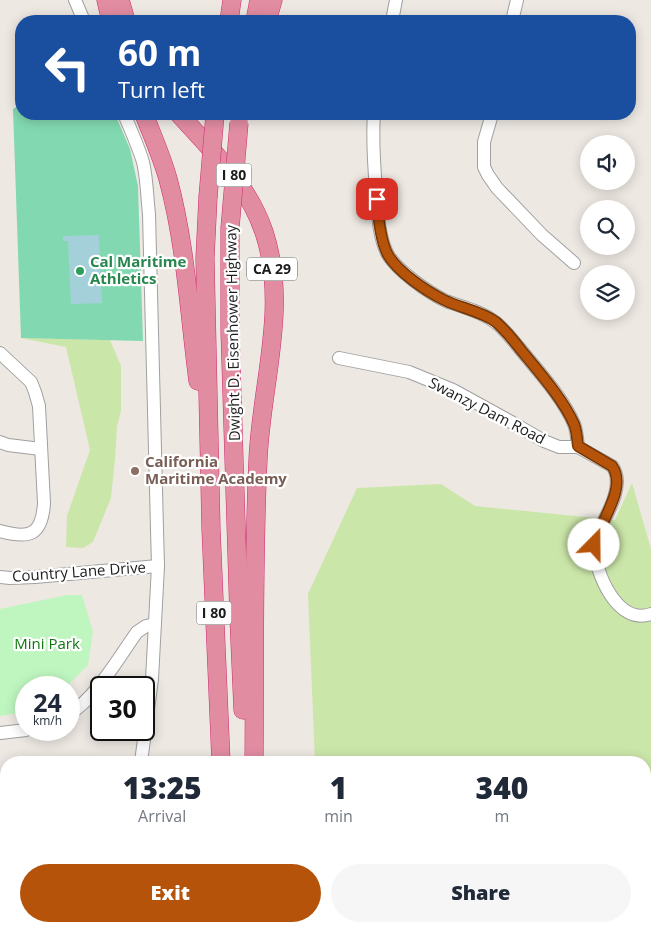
<!DOCTYPE html>
<style>
body{margin:0;font-family:"Open Sans",sans-serif;background:#f6f6f7;color:#1f2937;height:100vh;display:flex;flex-direction:column;font-size:19px;white-space:nowrap}
*{box-sizing:border-box;margin:0}
p{font-size:16px;color:#747a83}
.icon{flex:none;width:28px;height:28px;fill:none;stroke:currentColor;stroke-width:2;stroke-linecap:round;stroke-linejoin:round}
.map{position:relative;flex:1;overflow:hidden}
.details{position:absolute;left:0px;top:756px;width:651px;height:176px;display:flex;flex-direction:column;background:#fff;border-radius:20px 20px 0 0;box-shadow:0 2px 12px #0003}
.details>*{flex:none}
.top-card{position:absolute;left:15px;top:15px;width:621px;height:105px;border-radius:20px;box-shadow:0 2px 12px #0003;background:#1a4fa0;color:#fff;overflow:hidden}
.tools{position:absolute;left:580px;top:135px;display:grid;gap:10px}
.tools a{display:grid;place-items:center;width:55px;height:55px;border-radius:50%;background:#fff;box-shadow:0 2px 12px #0003;font-size:25px}
.speed{position:absolute;left:15px;top:676px;display:flex;gap:10px;font-size:25px;font-weight:700;text-align:center}
.speed>*{display:grid;place-content:center;width:65px;height:65px;border-radius:50%;background:#fff;box-shadow:0 2px 12px #0003;line-height:1}
.speed small{font-size:12px;font-weight:400}
.speed .limit{border:2px solid #111;border-radius:8px;background:#fff;color:#111}
.pin{position:absolute;display:grid;place-items:center;width:42px;height:42px;color:#fff;margin:-21px;border-radius:10px;box-shadow:0 2px 8px #0006}
.me{position:absolute;width:55px;margin:-28px;rotate:22deg;stroke-linejoin:round;filter:drop-shadow(0 0 4px #0008)}
.turn{display:flex;align-items:center;gap:18px;height:105px;padding:0 20px;font-size:22px}
.turn .icon{width:65px;height:65px;stroke-width:2.5}
.turn b{display:block;font-size:35px;line-height:42px}
.eta{display:flex;justify-content:space-evenly;align-items:center;height:85px;text-align:center}
.eta b{font-size:30px;font-weight:800;line-height:35px}
.primary-button{display:flex;gap:10px;margin-top:auto;padding:10px 20px}
.primary-button a{flex:1;height:58px;border-radius:30px;background:#b45309;color:#fff;font-size:20px;font-weight:800;line-height:58px;text-align:center}
.primary-button a+a{background:#f6f6f7;color:#1f2937}
.map>svg:first-child{display:block}
.grass{fill:#cbe6a9}
.park{fill:#bff6c0}
.pitch{fill:#82d9b1}
.water{fill:#a4d1d9}
.lines{fill:none;stroke-linecap:round;stroke-linejoin:round}
.minor-casing{stroke:#a0a0a0;stroke-width:14}
.highway-casing{stroke:#ce2b6f;stroke-width:19}
.minor{stroke:#fff;stroke-width:12}
.highway{stroke:#e28ca2;stroke-width:18}
.highway-bridge-casing{stroke:#ce2b6f;stroke-width:19;stroke-linecap:butt}
.highway-bridge{stroke:#e28ca2;stroke-width:18}
.route-casing{stroke:#753606;stroke-width:12}
.route{stroke:#b45309;stroke-width:9}
.leisure-dot{fill:#2e9e5b;stroke:#fff;stroke-width:2}
.education-dot{fill:#8d6e63;stroke:#fff;stroke-width:2}
.labels{text-anchor:middle;stroke-width:4.5;stroke-linejoin:round;paint-order:stroke}
.shield{fill:#fff;stroke:#606060;stroke-width:1}
.shield-label{font-size:14px;font-weight:bold;fill:#1c1c1c}
.leisure-label{font-size:15px;font-weight:bold;fill:#27864d;stroke:#fff;text-anchor:start}
.street-label{font-size:15px;fill:#1c1c1c;stroke:#fff}
.education-label{font-size:15px;font-weight:bold;fill:#785e54;stroke:#fff;text-anchor:start}
.park-label{font-size:15px;fill:#107411;stroke:#fff}
</style>
<div class="map">
<svg width="651" height="932" viewBox="0 0 651 932">
<rect width="100%" height="100%" fill="#ede8e2"/>
<!-- grass -->
<g class="grass">
<polygon points="21,338 110,340 121,366 121,411 117,426 115,459 111,498 93,542 83,548 66,547 67,516 90,450 66,347"/>
<polygon points="632,483 651,549 651,932 322,932 322,926 645,926 645,762 315,762 308,594 357,488 441,484 475,506 615,520"/>
</g>
<!-- park -->
<polygon class="park" points="67,595 82,595 93,632 88,665 66,687 26,688 26,712 0,716 0,609"/>
<!-- pitch -->
<polygon class="pitch" points="21,104 21,114 115,114 130,149 138,186 143,341 21,338 13,109"/>
<!-- water -->
<polygon class="water" points="99,235 102,303 71,304 68,241 63,241 63,236"/>
<g class="lines">
<defs>
<g id="minor">
<polyline points="75,0 84,21"/>
<polyline points="392,21 396,0"/>
<polyline points="512,21 517,0"/>
<path d="M124,114c7,16 14,32 19,48 4,17 4,35 6,52l8,315 1,37 -6,113 -11,83"/>
<path d="M374,114c-2,25 0,51 2,76 2,21 2,44 11,63 9,17 42,40 59,48 16,6 35,10 49,21 10,7 18,19 26,28 18,22 42,48 53,74 3,7 3,15 4,23"/>
<polyline points="492,114 484,142 484,167 488,175 497,188 542,235 574,263"/>
<path d="M0,353l31,29 4,10 4,14 5,97c-2,33 -15,36 -44,28"/>
<polyline points="339,358 409,372 453,390 513,423 544,441 559,447 578,447"/>
<polyline points="0,442 8,445 41,449"/>
<path d="M578,447l34,19c13,17 -3,45 -12,62 -2,5 -6,11 -6,18 1,26 23,80 57,68"/>
<polyline points="0,577 10,578 35,577 158,566"/>
<path d="M69,714c26,-15 50,-57 68,-82l9,-6 9,-2"/>
<polyline points="0,733 26,730"/>
<polyline points="74,932 80,926"/>
<polyline points="118,932 119,926"/>
</g>
<g id="highway">
<polyline points="106,0 111,21"/>
<polyline points="120,0 126,21"/>
<polyline points="229,21 232,0"/>
<polyline points="255,21 259,0"/>
<polyline points="267,21 273,0"/>
<path d="M144,114c8,21 18,43 24,65 18,66 21,134 30,202"/>
<path d="M179,114c33,37 69,70 85,118 25,75 -3,152 -6,228 -5,101 -3,202 -4,302"/>
<polyline points="208,197 205,258 211,529 221,762"/>
<polyline points="230,228 230,331 239,619 243,710"/>
<polyline points="228,926 228,932"/>
<polyline points="264,926 264,932"/>
</g>
</defs>
<!-- minor casing -->
<use href="#minor" class="minor-casing"/>
<!-- highway casing -->
<use href="#highway" class="highway-casing"/>
<!-- minor -->
<use href="#minor" class="minor"/>
<!-- highway -->
<use href="#highway" class="highway"/>
<defs>
<g id="highway-bridge">
<polyline points="208,197 215,114"/>
<polyline points="230,228 239,123"/>
</g>
</defs>
<!-- highway-bridge casing -->
<use href="#highway-bridge" class="highway-bridge-casing"/>
<!-- highway-bridge -->
<use href="#highway-bridge" class="highway-bridge"/>
</g>
<g class="lines">
<defs>
<path id="route" d="M377,199c1,17 3,41 11,56 10,17 38,36 56,45 16,8 37,11 52,22 9,8 18,19 25,28 18,22 42,49 53,74 3,7 3,15 4,22l34,20c16,22 -13,57 -18,79"/>
</defs>
<!-- route casing -->
<use href="#route" class="route-casing"/>
<!-- route -->
<use href="#route" class="route"/>
</g>
<!-- markers -->
<circle class="leisure-dot" cx="80" cy="271" r="5"/>
<circle class="education-dot" cx="135" cy="471" r="5"/>
<g class="labels">
<!-- shield labels -->
<g class="shield">
<rect x="216.5" y="163.5" width="35" height="23" rx="4"/>
<rect x="247" y="257.5" width="50" height="23" rx="4"/>
<rect x="196.5" y="601.5" width="35" height="23" rx="4"/>
</g>
<g class="shield-label">
<text x="234" y="180">I 80</text>
<text x="272" y="274">CA 29</text>
<text x="214" y="618">I 80</text>
</g>
<!-- leisure labels -->
<g class="leisure-label">
<text x="90" y="267">Cal Maritime<tspan x="90" dy="17">Athletics</tspan></text>
</g>
<!-- street labels -->
<g class="street-label">
<text transform="translate(233 333) rotate(-91)" y="5">Dwight D. Eisenhower Highway</text>
<text transform="translate(487 411) rotate(27)" y="5">Swanzy Dam Road</text>
<text transform="translate(79 572) rotate(-4)" y="5">Country Lane Drive</text>
</g>
<!-- education labels -->
<g class="education-label">
<text x="145" y="467">California<tspan x="145" dy="17">Maritime Academy</tspan></text>
</g>
<!-- park labels -->
<g class="park-label">
<text x="47" y="649">Mini Park</text>
</g>
</g>
</svg>
<div class="tools">
<a><svg class="icon" aria-label="sound" viewBox="0 0 24 24"><path d="M4 9h4l5-4v14l-5-4H4zM17 9q2 3 0 6"/></svg></a>
<a><svg class="icon" aria-label="search" viewBox="0 0 24 24"><circle cx="10" cy="10" r="6"/><path d="M15 15l6 6"/></svg></a>
<a><svg class="icon" aria-label="layers" viewBox="0 0 24 24"><path d="M12 4l9 5-9 5-9-5zM3 14l9 5 9-5"/></svg></a>
</div>
<div class="speed"><div>24<small>km/h</small></div><div class="limit">30</div></div>
<div class="pin" style="left:377px;top:199px;background:#d93025"><svg class="icon" aria-label="arrive" viewBox="0 0 24 24"><path d="M6 21V4h12l-3 4 3 4H6"/></svg></div>
<svg class="me" style="left:594px;top:545px" viewBox="-20 -20 40 40"><circle r="19" fill="#fff"/><path d="M0-13L10 11 0 6-10 11z" fill="#b45309"/></svg>
<div class="top-card">
<div class="turn"><svg class="icon" aria-label="left" viewBox="0 0 24 24"><path d="M17 20v-9H6M10 6l-5 5 5 5"/></svg><div><b>60 m</b>Turn left</div></div>
</div>
<section class="details">
<div class="eta">
<div><b>13:25</b><p>Arrival</p></div>
<div><b>1</b><p>min</p></div>
<div><b>340</b><p>m</p></div>
</div>
<div class="primary-button"><a>Exit</a><a>Share</a></div>
</section>
</div>
